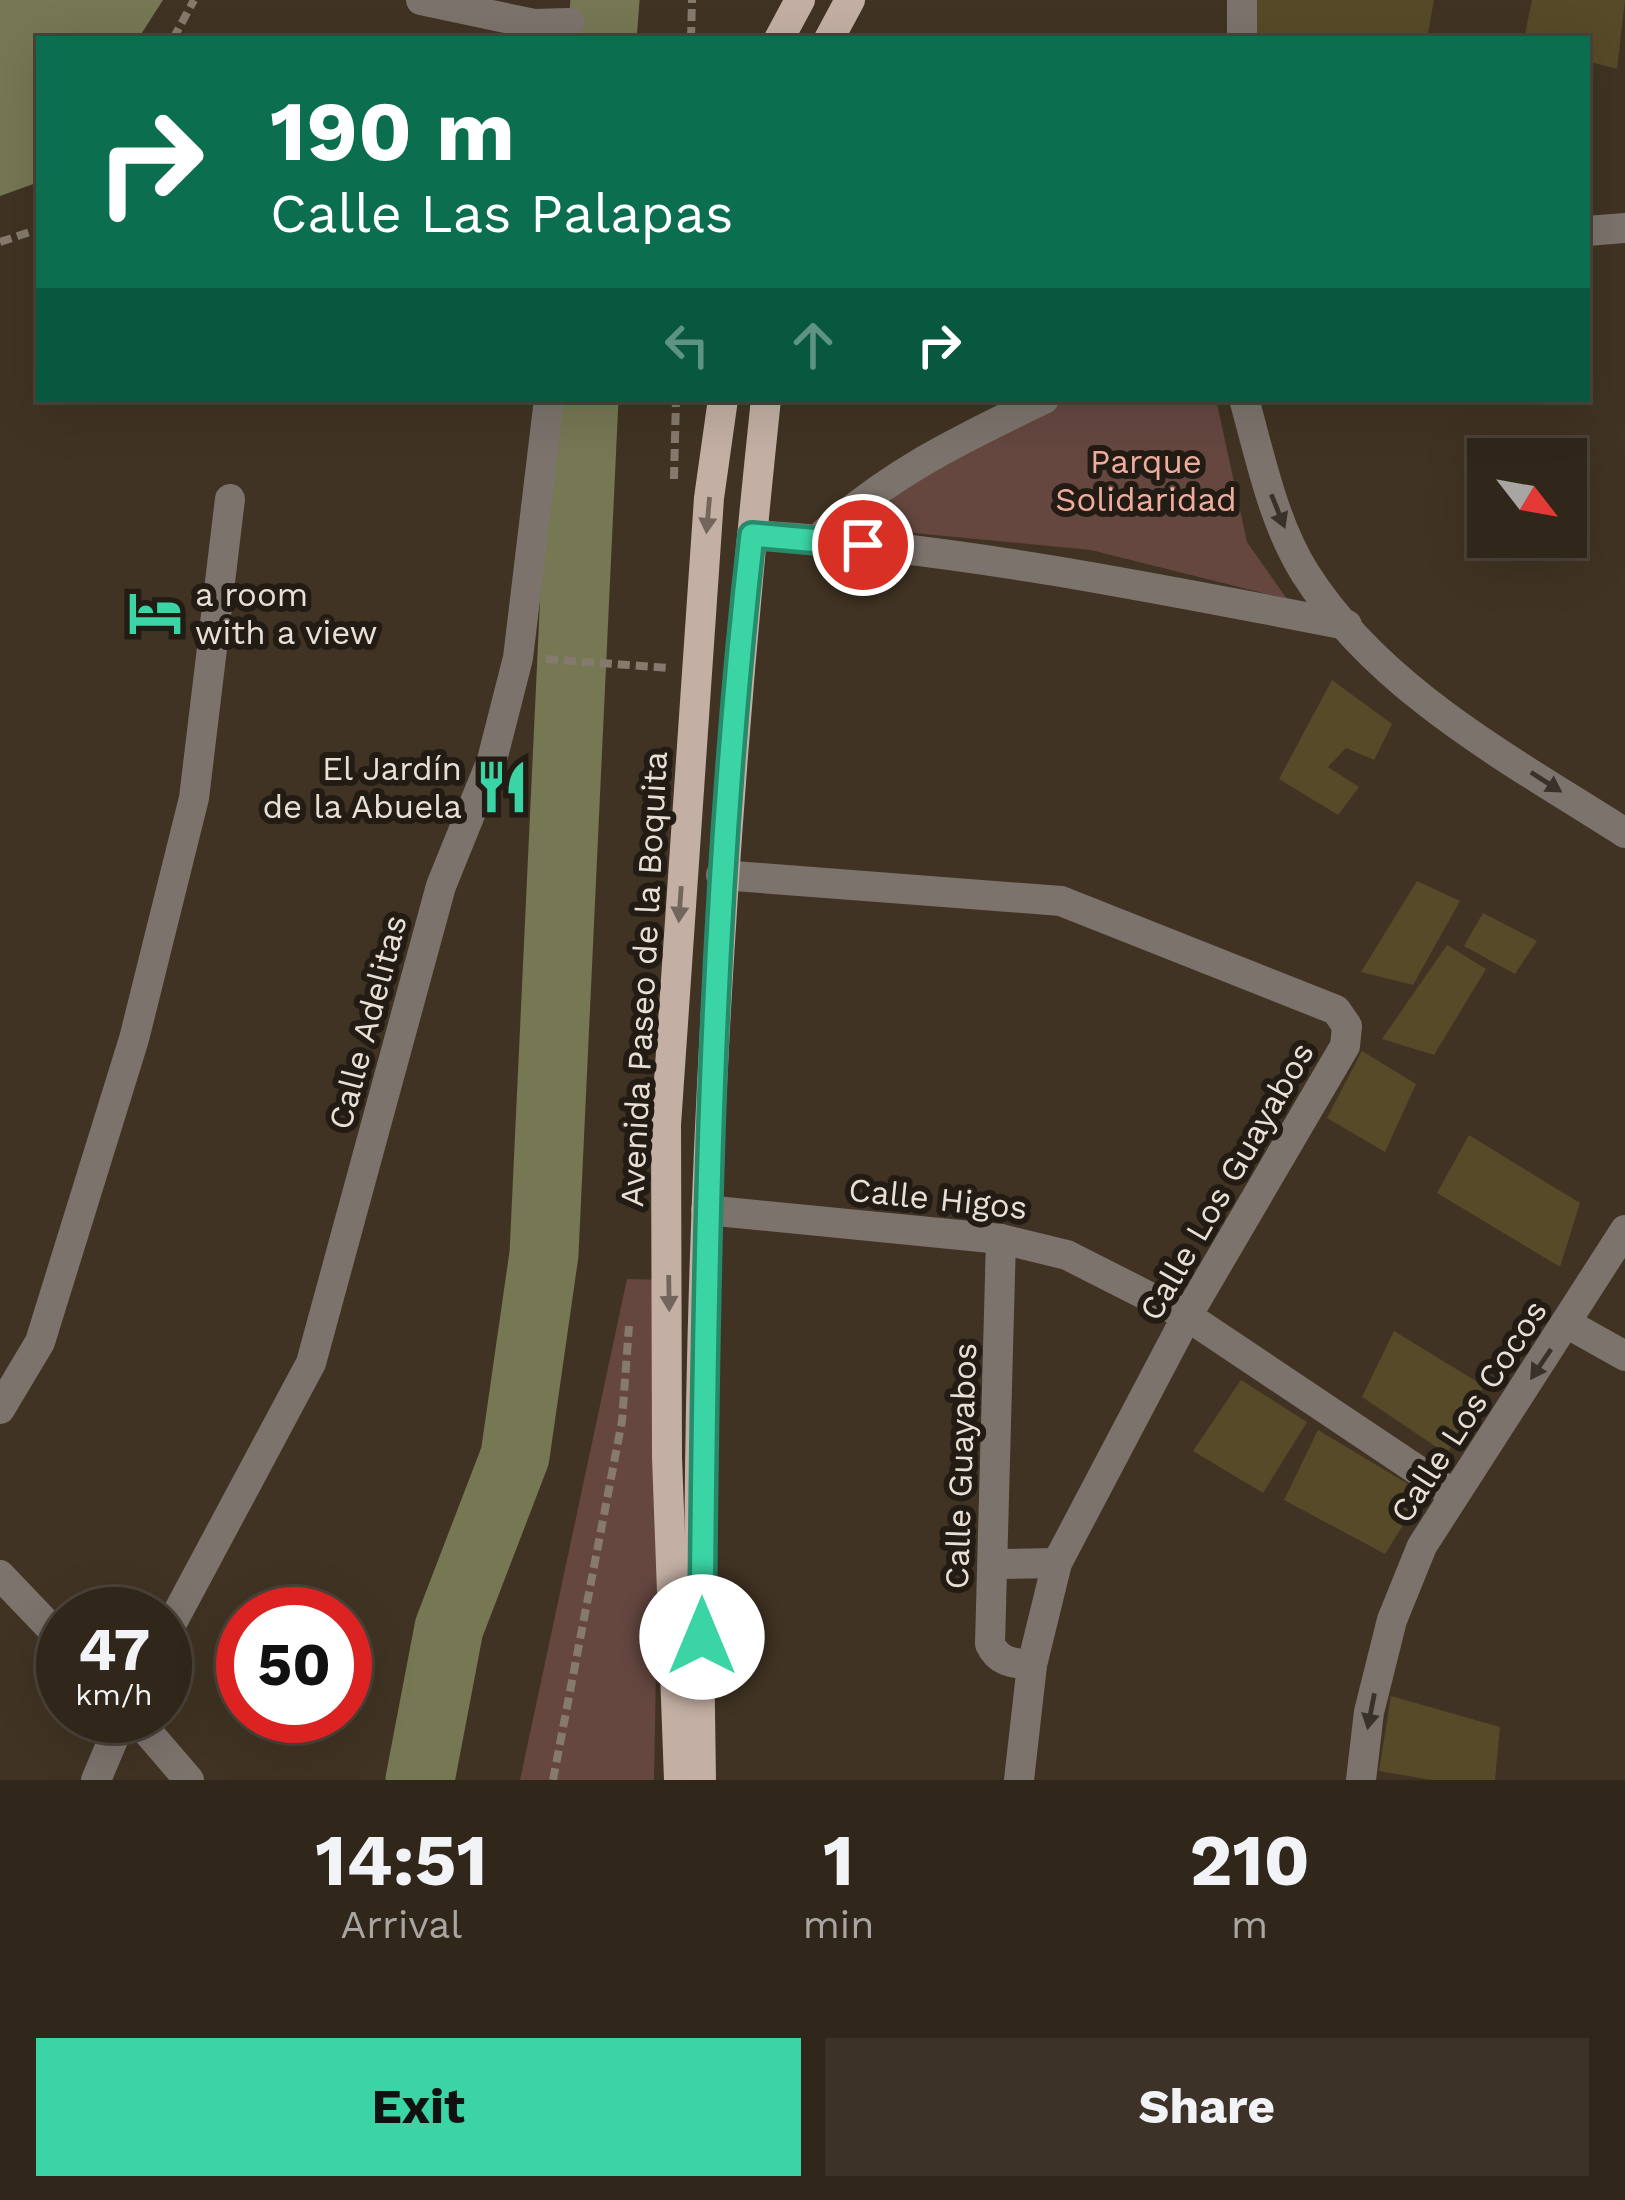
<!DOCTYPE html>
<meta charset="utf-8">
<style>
body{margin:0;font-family:"Work Sans",sans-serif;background:#3c3227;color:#f1f3f6;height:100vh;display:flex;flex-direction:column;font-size:45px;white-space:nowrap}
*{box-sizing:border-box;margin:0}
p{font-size:39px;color:#a8a5a2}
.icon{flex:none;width:66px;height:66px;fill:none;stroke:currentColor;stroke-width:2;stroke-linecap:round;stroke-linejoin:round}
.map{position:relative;height:1780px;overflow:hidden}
.drawer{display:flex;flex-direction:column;background:#30261a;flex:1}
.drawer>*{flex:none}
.hud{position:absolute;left:36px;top:36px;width:1554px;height:366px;border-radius:0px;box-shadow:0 12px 48px #0002,0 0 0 3px #4b4339;background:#0b6e4f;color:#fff;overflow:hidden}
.needle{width:78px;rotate:121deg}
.fabs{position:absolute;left:1467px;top:438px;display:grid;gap:24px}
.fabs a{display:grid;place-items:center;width:120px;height:120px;border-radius:0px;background:#30261a;box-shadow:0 12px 48px #0002,0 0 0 3px #4b4339;font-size:60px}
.speed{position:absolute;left:36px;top:1587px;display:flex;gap:24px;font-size:60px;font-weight:700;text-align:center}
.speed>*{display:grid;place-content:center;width:156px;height:156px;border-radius:50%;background:#30261a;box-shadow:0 12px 48px #0002,0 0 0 3px #4b4339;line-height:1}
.speed small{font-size:30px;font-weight:400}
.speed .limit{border:18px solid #d22;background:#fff;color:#111}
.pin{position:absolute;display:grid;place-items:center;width:102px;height:102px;color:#fff;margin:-51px;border:6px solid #fff;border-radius:50%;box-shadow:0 3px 12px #0007}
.me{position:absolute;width:132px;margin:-66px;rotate:0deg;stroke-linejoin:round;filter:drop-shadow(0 0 9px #0008)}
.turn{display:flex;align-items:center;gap:42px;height:252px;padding:0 36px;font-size:54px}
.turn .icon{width:156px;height:156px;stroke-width:2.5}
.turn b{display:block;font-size:84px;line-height:102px}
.lanes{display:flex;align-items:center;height:114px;padding:0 36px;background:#0003;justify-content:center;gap:60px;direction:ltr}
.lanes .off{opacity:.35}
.eta{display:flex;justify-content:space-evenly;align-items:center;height:204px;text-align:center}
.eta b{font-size:72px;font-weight:700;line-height:84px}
.button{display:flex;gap:24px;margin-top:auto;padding:24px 36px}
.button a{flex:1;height:138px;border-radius:0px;background:#3ad4a5;color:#111;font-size:48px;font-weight:700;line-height:138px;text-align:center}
.button a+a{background:#3c3227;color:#f1f3f6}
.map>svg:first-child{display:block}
.green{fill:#654740}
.water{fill:#767753}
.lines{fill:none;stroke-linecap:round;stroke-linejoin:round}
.river{stroke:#767753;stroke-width:69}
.building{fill:#564a28}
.path{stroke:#857a6d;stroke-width:8;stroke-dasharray:12 6;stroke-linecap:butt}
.minor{stroke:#7d736d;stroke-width:30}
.major{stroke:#c3afa4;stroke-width:30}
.oneway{fill:#39322b}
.oneway2{fill:#72665c}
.route-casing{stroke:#268a6b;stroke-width:30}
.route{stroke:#3ad4a5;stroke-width:21}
.labels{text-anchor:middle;stroke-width:12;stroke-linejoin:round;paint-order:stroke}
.park-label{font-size:33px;fill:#f0ad9e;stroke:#221c15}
.poi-label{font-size:33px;fill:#e8dfd5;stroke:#221c15;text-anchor:start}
.street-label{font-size:33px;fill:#e8dfd5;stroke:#221c15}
</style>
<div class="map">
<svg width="1625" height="1780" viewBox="0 0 1625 1780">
<rect width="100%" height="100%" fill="#403323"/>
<!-- green -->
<g class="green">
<polygon points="1063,399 1216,399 1247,542 1287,599 1091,550 851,527 943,455"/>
<polygon points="627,1279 663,1280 654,1780 520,1780"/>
</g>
<!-- water -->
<polygon class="water" points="0,0 163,0 138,39 39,39 39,182 0,196"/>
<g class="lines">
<!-- river -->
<g class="river">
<polyline points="602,39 605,0"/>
<polyline points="420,1780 449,1628 515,1456 544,1254 584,399"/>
</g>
</g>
<!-- building -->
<g class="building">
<polygon points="1251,0 1434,0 1427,39 1247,39"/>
<polygon points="1532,0 1625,0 1617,69 1587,61 1587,39 1524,39"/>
<polygon points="1332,680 1392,724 1374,760 1346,748 1328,767 1359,787 1338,815 1279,779"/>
<polygon points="1417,881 1460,901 1413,985 1361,972"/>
<polygon points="1483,913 1537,941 1515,974 1464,946"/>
<polygon points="1447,945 1486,969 1434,1055 1382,1039"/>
<polygon points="1362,1051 1416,1084 1385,1152 1327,1118"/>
<polygon points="1469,1135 1580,1203 1560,1267 1437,1193"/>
<polygon points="1394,1331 1484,1386 1447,1454 1362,1397"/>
<polygon points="1241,1380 1307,1422 1263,1493 1193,1451"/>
<polygon points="1318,1430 1423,1493 1385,1554 1284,1500"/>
<polygon points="1391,1696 1500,1727 1495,1780 1432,1780 1379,1771"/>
</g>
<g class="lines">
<!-- path -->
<g class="path">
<polyline points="173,39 194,0"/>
<polyline points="691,39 692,0"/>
<polyline points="0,242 39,229"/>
<polyline points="674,479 676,399"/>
<polyline points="546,659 669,668"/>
<polyline points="553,1780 622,1421 629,1326"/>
</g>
<!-- minor -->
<g class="minor">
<polyline points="421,0 534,24 569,23"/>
<polyline points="1242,39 1242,0"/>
<polyline points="1587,231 1625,228"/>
<path d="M1244,399c16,57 29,123 61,174 74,117 206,187 320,260"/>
<path d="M752,535c200,12 398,52 595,90"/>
<path d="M818,539c68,-64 143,-100 226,-140"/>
<polyline points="721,875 1061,901 1336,1010 1347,1026 1345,1046 1187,1316 1057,1563 1032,1665 1019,1780"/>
<polyline points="706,1210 1001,1239 1067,1255 1187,1316 1453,1494"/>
<path d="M1001,1239l-11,405c9,19 23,19 42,21"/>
<polyline points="1568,1324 1625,1356"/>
<polyline points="0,1409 40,1342 134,1039 194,798 230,499"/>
<polyline points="995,1564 1057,1563"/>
<polyline points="0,1575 63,1641"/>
<polyline points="165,1636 311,1363 441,886 492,760 518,658 549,399"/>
<polyline points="134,1716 189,1780"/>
<polyline points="96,1780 123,1716"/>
<polyline points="1361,1780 1369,1712 1392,1620 1422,1546 1625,1230"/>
</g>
<!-- major -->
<g class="major">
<polyline points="779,39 800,0"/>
<polyline points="829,39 850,0"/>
<polyline points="679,1780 667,1457 666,1125 709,498 723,399"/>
<path d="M701,1780c-9,-461 16,-922 65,-1381"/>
</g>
</g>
<!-- one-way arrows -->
<defs><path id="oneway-solid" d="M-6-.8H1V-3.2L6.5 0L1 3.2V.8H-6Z" transform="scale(3)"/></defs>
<g class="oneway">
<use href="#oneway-solid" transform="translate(1278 511) rotate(68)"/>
<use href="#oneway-solid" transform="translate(1546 782) rotate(33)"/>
<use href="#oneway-solid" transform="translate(1541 1364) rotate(124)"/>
<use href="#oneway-solid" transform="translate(1371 1711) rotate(101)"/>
</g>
<g class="oneway2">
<use href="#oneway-solid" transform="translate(708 515) rotate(95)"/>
<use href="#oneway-solid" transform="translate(680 904) rotate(94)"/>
<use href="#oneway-solid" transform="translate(669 1293) rotate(89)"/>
</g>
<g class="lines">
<defs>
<path id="route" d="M702,1637c3,-368 8,-736 50,-1102l111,10"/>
</defs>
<!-- route casing -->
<use href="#route" class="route-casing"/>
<!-- route -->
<use href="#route" class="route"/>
</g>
<!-- icons -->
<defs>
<symbol id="hotel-bare" viewBox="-9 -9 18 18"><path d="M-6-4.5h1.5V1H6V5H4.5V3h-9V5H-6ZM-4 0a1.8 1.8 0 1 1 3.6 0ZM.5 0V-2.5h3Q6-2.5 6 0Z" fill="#3ad4a5" stroke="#221c15" stroke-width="2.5" paint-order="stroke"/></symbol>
<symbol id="restaurant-bare" viewBox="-9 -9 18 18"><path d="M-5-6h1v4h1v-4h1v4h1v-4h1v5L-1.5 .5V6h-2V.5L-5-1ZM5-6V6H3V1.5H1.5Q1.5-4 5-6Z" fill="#3ad4a5" stroke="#221c15" stroke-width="2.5" paint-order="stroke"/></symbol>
</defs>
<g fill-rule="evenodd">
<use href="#hotel-bare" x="117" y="575" width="76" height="76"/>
<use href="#restaurant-bare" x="464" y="749" width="76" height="76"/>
</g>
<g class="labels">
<!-- park labels -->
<g class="park-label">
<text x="1146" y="473">Parque<tspan x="1146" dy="38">Solidaridad</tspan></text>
</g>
<!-- poi labels -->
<g class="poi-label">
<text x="195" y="606">a room<tspan x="195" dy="38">with a view</tspan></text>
<text x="462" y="780" text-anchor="end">El Jardín<tspan x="462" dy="38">de la Abuela</tspan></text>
</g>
<!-- street labels -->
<g class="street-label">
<text transform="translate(643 979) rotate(-87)" y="12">Avenida Paseo de la Boquita</text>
<text transform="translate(367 1022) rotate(-75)" y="12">Calle Adelitas</text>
<text transform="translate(1226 1181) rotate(-60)" y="12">Calle Los Guayabos</text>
<text transform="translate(938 1198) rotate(6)" y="12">Calle Higos</text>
<text transform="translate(1468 1411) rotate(-57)" y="12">Calle Los Cocos</text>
<text transform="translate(960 1466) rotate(-88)" y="12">Calle Guayabos</text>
</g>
</g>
</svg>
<div class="fabs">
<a><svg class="needle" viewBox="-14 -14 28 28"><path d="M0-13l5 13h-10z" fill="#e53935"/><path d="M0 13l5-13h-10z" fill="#a8a5a2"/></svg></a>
</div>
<div class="speed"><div>47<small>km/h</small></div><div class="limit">50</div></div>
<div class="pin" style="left:863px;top:545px;background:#d93025"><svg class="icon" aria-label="arrive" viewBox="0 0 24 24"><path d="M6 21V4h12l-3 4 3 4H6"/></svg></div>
<svg class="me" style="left:702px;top:1637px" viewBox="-20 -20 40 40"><circle r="19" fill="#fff"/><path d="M0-13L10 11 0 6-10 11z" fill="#3ad4a5"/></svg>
<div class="hud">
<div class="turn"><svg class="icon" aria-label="right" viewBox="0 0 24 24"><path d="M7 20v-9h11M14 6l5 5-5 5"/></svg><div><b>190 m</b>Calle Las Palapas</div></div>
<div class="lanes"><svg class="icon off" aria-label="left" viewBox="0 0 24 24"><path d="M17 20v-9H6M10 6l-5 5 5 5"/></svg><svg class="icon off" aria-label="ahead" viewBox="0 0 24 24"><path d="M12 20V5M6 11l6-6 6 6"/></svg><svg class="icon" aria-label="right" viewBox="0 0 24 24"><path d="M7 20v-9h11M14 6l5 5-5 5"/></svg></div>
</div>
</div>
<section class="drawer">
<div class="eta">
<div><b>14:51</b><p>Arrival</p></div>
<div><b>1</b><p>min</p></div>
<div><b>210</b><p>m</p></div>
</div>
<div class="button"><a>Exit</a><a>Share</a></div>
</section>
